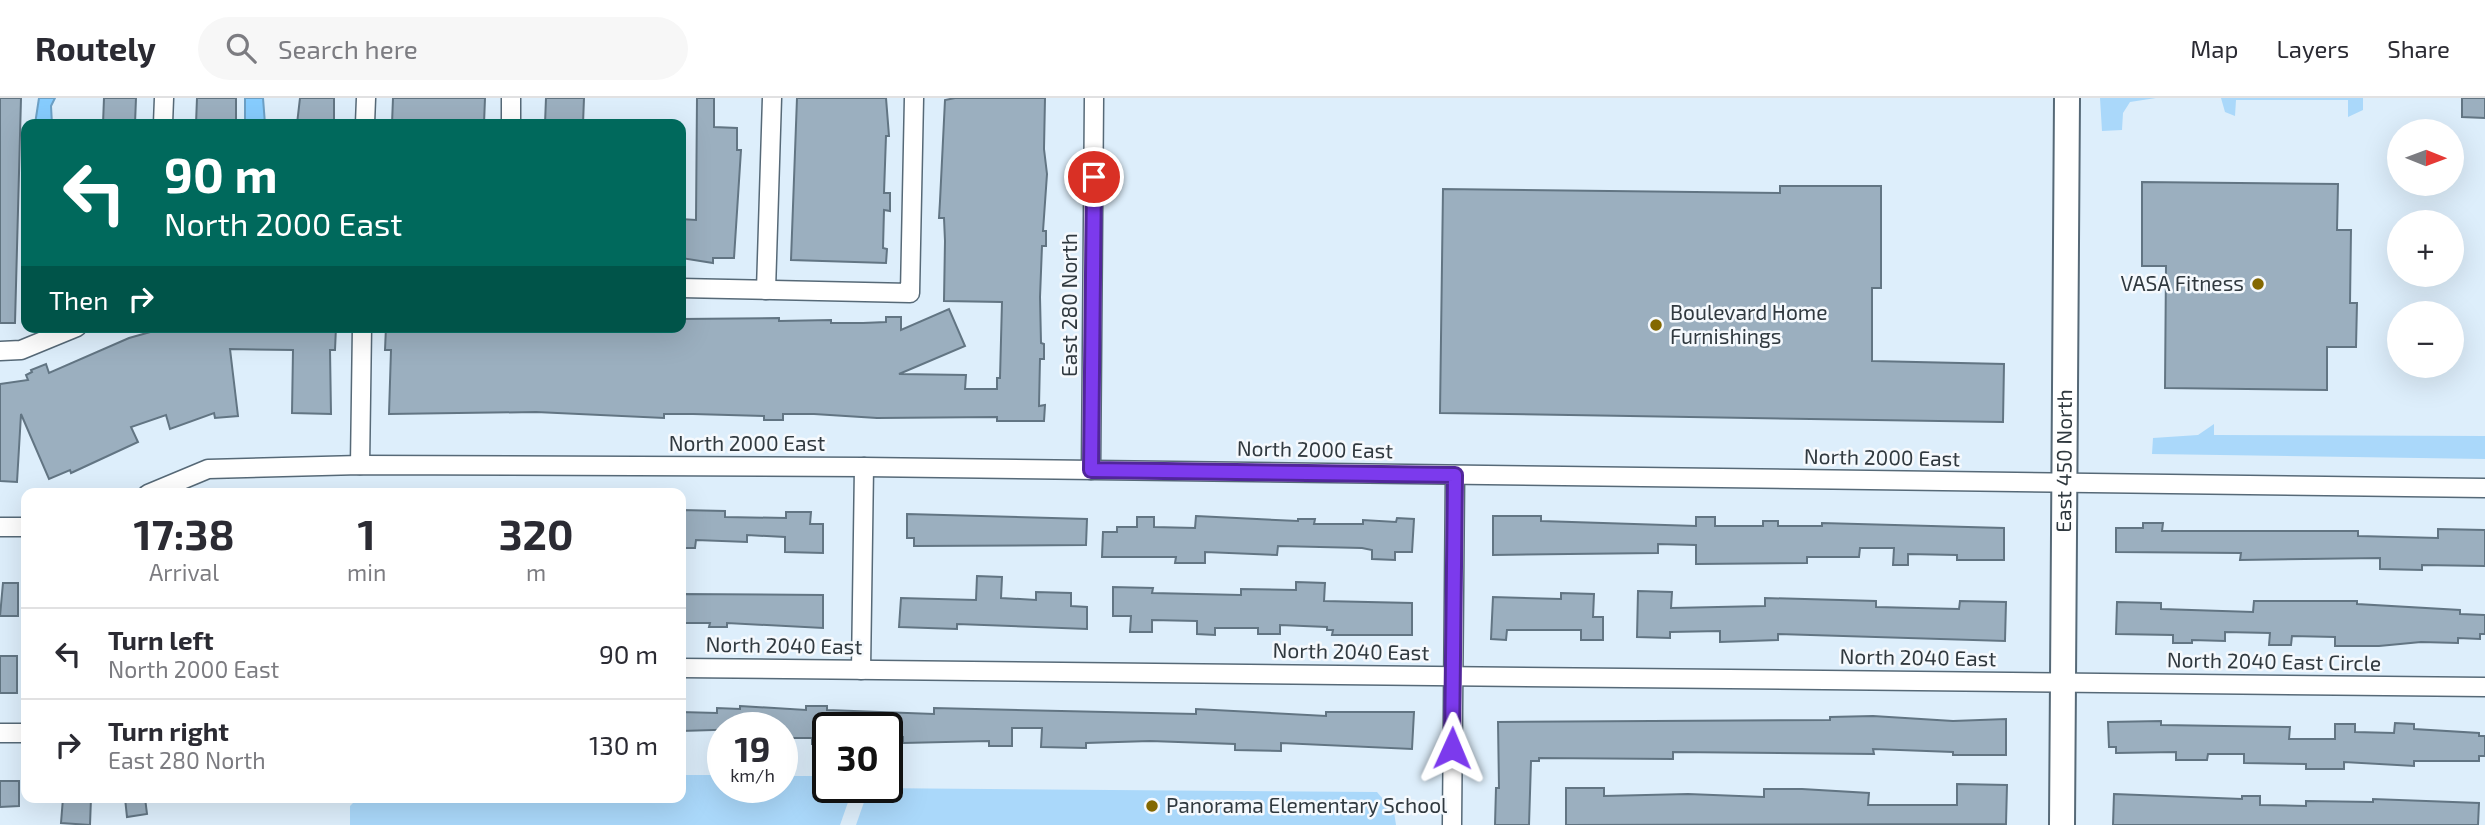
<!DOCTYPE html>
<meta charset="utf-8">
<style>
body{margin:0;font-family:"Exo 2",sans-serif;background:#f7f7f7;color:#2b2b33;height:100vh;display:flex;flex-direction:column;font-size:26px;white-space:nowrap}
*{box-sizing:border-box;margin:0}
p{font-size:23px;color:#7c7c81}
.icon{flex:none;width:38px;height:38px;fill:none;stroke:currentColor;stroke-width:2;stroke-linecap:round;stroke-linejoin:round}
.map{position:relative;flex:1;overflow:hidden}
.details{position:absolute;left:21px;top:390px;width:665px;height:315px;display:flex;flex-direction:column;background:#fff;border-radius:14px;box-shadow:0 7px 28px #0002}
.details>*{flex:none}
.banner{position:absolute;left:21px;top:21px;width:665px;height:214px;border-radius:14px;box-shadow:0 7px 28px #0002;background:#00695c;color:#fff;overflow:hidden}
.needle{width:46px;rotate:91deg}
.controls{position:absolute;left:2387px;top:21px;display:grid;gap:14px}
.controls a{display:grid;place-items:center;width:77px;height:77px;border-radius:50%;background:#fff;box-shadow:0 7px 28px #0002;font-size:35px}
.speed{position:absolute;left:707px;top:614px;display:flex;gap:14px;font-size:35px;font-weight:700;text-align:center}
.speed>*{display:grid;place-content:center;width:91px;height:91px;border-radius:50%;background:#fff;box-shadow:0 7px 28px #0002;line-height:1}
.speed small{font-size:18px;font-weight:400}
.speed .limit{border:4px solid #111;border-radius:10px;background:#fff;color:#111}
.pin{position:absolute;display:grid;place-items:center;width:60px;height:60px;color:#fff;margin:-30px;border:4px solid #fff;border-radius:50%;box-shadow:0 2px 7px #0007}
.me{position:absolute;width:77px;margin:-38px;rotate:1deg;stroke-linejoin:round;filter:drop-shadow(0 0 5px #0008)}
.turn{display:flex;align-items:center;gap:24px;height:147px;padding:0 28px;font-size:32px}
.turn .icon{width:91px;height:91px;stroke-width:2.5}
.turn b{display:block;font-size:49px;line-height:60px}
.then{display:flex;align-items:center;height:66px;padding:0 28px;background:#0003;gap:14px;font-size:26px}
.eta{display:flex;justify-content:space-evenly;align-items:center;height:119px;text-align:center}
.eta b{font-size:42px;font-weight:700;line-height:49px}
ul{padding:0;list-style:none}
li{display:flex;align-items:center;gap:21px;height:91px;padding:0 28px;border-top:2px solid #e1e1e2}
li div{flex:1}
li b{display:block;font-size:26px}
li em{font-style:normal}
header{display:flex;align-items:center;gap:42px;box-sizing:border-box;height:98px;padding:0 35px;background:#fff;border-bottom:2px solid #e1e1e2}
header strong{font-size:33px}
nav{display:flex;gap:38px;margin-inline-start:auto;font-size:24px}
.search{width:490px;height:63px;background:#f7f7f7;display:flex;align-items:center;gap:18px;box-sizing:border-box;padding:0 24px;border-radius:38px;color:#7c7c81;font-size:26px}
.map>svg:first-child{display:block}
.green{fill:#aad8fa}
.water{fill:#86ccfe;stroke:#6ca0c5;stroke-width:2}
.building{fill:#9bafbf;stroke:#627583;stroke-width:2}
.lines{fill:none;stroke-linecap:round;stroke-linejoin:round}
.street-casing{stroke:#566977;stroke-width:21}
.secondary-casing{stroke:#566977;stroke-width:28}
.street{stroke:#fff;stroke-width:18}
.secondary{stroke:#fff;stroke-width:24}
.route-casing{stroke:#51269a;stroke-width:18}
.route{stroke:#7c3aed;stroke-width:12}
.poi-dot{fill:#836800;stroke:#f5f9fd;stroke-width:2.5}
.labels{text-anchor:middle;stroke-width:5;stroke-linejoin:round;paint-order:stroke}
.poi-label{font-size:21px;fill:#30393f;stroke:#f5f9fd;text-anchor:start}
.street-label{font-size:21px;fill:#30393f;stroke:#f5f9fd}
</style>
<header>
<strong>Routely</strong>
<div class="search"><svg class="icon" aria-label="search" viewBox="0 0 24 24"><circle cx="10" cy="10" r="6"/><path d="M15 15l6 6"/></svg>Search here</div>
<nav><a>Map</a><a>Layers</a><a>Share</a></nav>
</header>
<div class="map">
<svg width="2485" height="727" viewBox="0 0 2485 727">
<rect width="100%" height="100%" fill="#ddeefb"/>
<!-- green -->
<g class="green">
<polygon points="2100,0 2156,0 2130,4 2123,15 2122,32 2102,33"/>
<polygon points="2221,0 2363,0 2363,12 2348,19 2348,2 2236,2 2235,18 2225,14"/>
<polygon points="2214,326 2214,337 2485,338 2485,361 2152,356 2153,340 2198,337"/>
<polygon points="681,677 723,677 723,690 782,690 782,678 828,678 828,690 853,690 840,727 350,727 350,708 358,700 681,700"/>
<polygon points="869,690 1377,694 1394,714 1396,727 856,727"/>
</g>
<!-- water -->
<g class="water">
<polygon points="39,0 55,0 51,8 52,26 35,26"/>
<polygon points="245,0 263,0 265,26 245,26"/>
</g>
<!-- building -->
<g class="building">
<polygon points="0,0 21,0 15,225 0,225"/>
<polygon points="104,0 136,0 135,26 103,26"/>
<polygon points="197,0 236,0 236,26 196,26"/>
<polygon points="300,0 334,0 334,26 297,26"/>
<polygon points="393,0 485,0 484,26 392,26"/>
<polygon points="546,0 584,0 583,26 545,26"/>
<polygon points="697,0 714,0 714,29 737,30 737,52 741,52 734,160 713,160 713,165 681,160 681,121 696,122"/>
<polygon points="797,0 886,0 889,38 886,38 884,95 890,95 890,113 884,112 883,150 887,151 886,165 791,162"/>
<polygon points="955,0 1045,0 1044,51 1047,76 1043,133 1046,133 1046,148 1042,148 1040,199 1041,245 1044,246 1044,261 1040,261 1039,308 1045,307 1044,323 997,323 997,319 877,320 814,316 783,316 783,322 764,322 764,318 693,316 664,316 664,320 536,314 389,316 391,252 385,252 386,229 681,229 681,221 779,220 779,223 831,222 831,225 863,225 886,224 886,219 901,219 901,232 949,211 965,248 899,276 966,277 965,291 997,291 997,280 1000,280 1002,204 944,203 945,143 944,120 939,120 940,103 945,2"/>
<polygon points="2462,0 2485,0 2485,20 2462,19"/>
<polygon points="2142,84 2338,86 2337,132 2351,132 2350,205 2357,205 2356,249 2327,249 2327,292 2165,290 2166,168 2142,168"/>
<polygon points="1780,88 1881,88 1881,190 1872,190 1872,263 2004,266 2003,324 1440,315 1443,91 1780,95"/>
<polygon points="168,229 336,229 335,252 330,252 331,316 292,315 293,252 230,251 238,318 215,320 214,315 170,331 166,317 131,329 138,344 71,375 70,372 49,381 21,316 17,384 0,383 0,286 28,282 26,277 32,274 31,272 46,266 49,275 129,240"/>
<polygon points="681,412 725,413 725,419 786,420 786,414 811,414 810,426 823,426 823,455 785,454 785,439 747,437 747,444 696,442 695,450 681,450"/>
<polygon points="907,416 1087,421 1086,447 914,448 914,440 907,440"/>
<polygon points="1196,418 1298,423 1298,421 1315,421 1314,426 1363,426 1363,422 1396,424 1397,420 1414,421 1412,454 1395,454 1395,462 1372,461 1372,452 1362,450 1278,448 1277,457 1205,454 1205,465 1175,465 1176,459 1102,459 1103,434 1117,434 1117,429 1137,429 1137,419 1154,419 1154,429 1195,430"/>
<polygon points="1493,418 1541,418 1541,423 1696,428 1696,419 1715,419 1715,428 1763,428 1763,423 1778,423 1778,428 1822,428 1822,425 2004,430 2004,462 1957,462 1957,457 1908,456 1908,467 1893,467 1894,450 1860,450 1859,459 1807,459 1807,465 1696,466 1696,447 1658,446 1658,455 1493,457"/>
<polygon points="2143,425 2163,425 2162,433 2358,433 2358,438 2438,440 2438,431 2485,432 2485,468 2422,467 2422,472 2380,471 2380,460 2240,462 2241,455 2116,454 2116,430 2143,430"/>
<polygon points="977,478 1002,479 1001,500 1036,502 1036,494 1071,495 1071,508 1087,509 1087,531 957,526 957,531 899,529 901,500 976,502"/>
<polygon points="1296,484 1325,485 1324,503 1412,505 1412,537 1332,537 1333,532 1327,532 1327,529 1280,527 1280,536 1258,536 1258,530 1215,530 1215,537 1197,536 1197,523 1152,522 1152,534 1130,534 1131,518 1113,518 1113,489 1153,490 1152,495 1241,497 1241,491 1296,492"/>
<polygon points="3,485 18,485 18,518 0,518"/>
<polygon points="1638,493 1672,494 1671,510 1765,508 1765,500 1876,503 1876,509 1959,511 1960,503 2006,504 2005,543 1778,536 1778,542 1720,544 1720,533 1670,534 1670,540 1637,539"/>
<polygon points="1561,495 1594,496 1593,519 1603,519 1603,542 1581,542 1581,532 1507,532 1506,542 1491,541 1493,499 1561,501"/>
<polygon points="681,496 823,497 823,530 727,525 727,529 709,529 710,525 681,525"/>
<polygon points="2254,503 2357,503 2357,506 2460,512 2460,516 2485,517 2485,536 2480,536 2480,541 2458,540 2458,545 2421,544 2379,548 2335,548 2335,539 2292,538 2291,547 2269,547 2270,535 2225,534 2225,543 2192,542 2192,545 2173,545 2173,537 2116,536 2117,504 2161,505 2161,511 2253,514"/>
<rect x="0" y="558" width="17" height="37"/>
<polygon points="740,608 806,612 806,608 827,608 827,612 934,616 934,610 1196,616 1196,611 1326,618 1326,614 1414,614 1412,651 1281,645 1281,653 1235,652 1235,646 1150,643 1086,645 1086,650 1041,649 1042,630 1012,630 1012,648 989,648 989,643 903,645 903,639 887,639 887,630 827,630 827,646 812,646 812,640 782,640 782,630 681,633 681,614 717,615 717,610 740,611"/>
<polygon points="1873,618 1953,623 2006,621 2006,657 1953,657 1953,654 1873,651 1874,656 1673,654 1673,661 1539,660 1539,663 1531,663 1529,727 1495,727 1496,690 1499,690 1498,624 1830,622 1830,619"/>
<polygon points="2161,623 2161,627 2290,629 2289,641 2335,641 2335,626 2355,626 2355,634 2394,635 2395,625 2414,626 2414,631 2479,635 2479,638 2485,638 2485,658 2479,658 2479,663 2414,663 2414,668 2344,664 2344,671 2306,671 2306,666 2244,665 2244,656 2208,656 2207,662 2176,662 2176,654 2116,655 2116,649 2109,649 2108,624"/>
<polygon points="0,683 19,683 19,708 0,709"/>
<polygon points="1957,686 2007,687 2006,726 1566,727 1566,690 1604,690 1604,698 1688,696 1764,699 1764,691 1802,691 1869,695 1868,707 1957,707"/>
<polygon points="2114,696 2242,701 2242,698 2260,698 2260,707 2306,708 2306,703 2373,704 2373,701 2479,705 2478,727 2113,727"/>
<polygon points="63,700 91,700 90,727 61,725"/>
<polygon points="125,700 145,700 147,716 127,719"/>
</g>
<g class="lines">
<defs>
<g id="street">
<polyline points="163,26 164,0"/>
<polyline points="365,26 366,0"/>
<polyline points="511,26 511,0"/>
<polyline points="681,190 910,195 914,0"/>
<polyline points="766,192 772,0"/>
<polyline points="0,253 21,252 77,229"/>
<polyline points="360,367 362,229"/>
<polyline points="1091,372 1094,0"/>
<polyline points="148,396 208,371 360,367 864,369 2485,390"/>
<polyline points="0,429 26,429"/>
<polyline points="681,570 2485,589"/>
<polyline points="861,572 864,369"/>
<polyline points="0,635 26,635"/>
<polyline points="1452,727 1455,377"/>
</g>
<g id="secondary">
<path id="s1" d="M2062,727l5,-727"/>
</g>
</defs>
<!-- street casing -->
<use href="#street" class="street-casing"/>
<!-- secondary casing -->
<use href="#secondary" class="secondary-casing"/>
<!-- street -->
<use href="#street" class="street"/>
<!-- secondary -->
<use href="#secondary" class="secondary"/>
</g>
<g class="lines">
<defs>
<polyline id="route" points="1094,79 1091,372 1455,377 1452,650"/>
</defs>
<!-- route casing -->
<use href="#route" class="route-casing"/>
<!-- route -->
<use href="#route" class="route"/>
</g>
<!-- markers -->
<g class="poi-dot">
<circle cx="2258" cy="186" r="7"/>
<circle cx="1656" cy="227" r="7"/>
<circle cx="1152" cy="708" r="7"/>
</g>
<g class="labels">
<!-- poi labels -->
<g class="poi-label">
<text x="2244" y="193" text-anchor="end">VASA Fitness</text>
<text x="1670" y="222">Boulevard Home<tspan x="1670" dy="24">Furnishings</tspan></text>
<text x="1166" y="715">Panorama Elementary School</text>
</g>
<!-- street labels -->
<g class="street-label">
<text transform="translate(1070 207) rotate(-90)" y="7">East 280 North</text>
<text x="747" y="353">North 2000 East</text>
<text transform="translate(1315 352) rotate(1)" y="7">North 2000 East</text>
<text transform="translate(1882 360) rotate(1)" y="7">North 2000 East</text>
<text dy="7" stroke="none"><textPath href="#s1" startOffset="364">East 450 North</textPath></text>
<text transform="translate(784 548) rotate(1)" y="7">North 2040 East</text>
<text transform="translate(1351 554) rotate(1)" y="7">North 2040 East</text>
<text transform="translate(1918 560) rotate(1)" y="7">North 2040 East</text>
<text transform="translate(2274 564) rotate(1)" y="7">North 2040 East Circle</text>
</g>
</g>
</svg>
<div class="controls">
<a><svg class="needle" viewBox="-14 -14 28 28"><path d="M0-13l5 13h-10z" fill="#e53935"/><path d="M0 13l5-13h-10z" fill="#7c7c81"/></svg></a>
<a>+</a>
<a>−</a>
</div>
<div class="speed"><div>19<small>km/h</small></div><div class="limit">30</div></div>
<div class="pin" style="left:1094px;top:79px;background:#d93025"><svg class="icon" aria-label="arrive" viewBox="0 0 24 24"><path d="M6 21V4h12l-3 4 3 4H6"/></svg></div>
<svg class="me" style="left:1452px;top:650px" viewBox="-20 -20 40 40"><path d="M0-17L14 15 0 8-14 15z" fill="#7c3aed" stroke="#fff" stroke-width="4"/></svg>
<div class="banner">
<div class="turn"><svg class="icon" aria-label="left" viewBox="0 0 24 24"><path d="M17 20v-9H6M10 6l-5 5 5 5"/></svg><div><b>90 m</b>North 2000 East</div></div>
<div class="then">Then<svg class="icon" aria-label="right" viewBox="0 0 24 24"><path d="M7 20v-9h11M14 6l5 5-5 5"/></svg></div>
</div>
<section class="details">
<div class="eta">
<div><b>17:38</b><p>Arrival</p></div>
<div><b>1</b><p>min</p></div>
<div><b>320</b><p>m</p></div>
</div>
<ul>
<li><svg class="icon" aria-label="left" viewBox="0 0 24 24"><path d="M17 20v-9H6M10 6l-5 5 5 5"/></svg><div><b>Turn left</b><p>North 2000 East</p></div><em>90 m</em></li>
<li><svg class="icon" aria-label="right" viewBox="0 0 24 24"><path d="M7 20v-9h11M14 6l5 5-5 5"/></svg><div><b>Turn right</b><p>East 280 North</p></div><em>130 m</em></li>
</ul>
</section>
</div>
